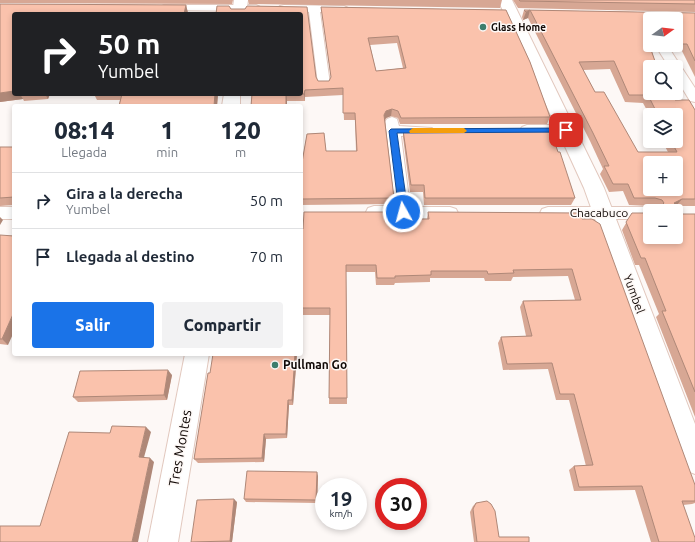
<!DOCTYPE html>
<html lang="es">
<meta charset="utf-8">
<style>
body{margin:0;font-family:Ubuntu,sans-serif;background:#f2f2f3;color:#1f2937;height:100vh;display:flex;flex-direction:column;font-size:15px;white-space:nowrap}
*{box-sizing:border-box;margin:0}
p{font-size:13px;color:#747a83}
.icon{flex:none;width:22px;height:22px;fill:none;stroke:currentColor;stroke-width:2;stroke-linecap:round;stroke-linejoin:round}
.map{position:relative;flex:1;overflow:hidden}
.side{position:absolute;left:12px;top:104px;width:291px;height:252px;display:flex;flex-direction:column;background:#fff;border-radius:4px;box-shadow:0 2px 6px #0003}
.side>*{flex:none}
.banner{position:absolute;left:12px;top:12px;width:291px;height:84px;border-radius:4px;box-shadow:0 2px 6px #0003;background:#202124;color:#fff;overflow:hidden}
.needle{width:26px;rotate:75deg}
.controls{position:absolute;left:643px;top:12px;display:grid;gap:8px}
.controls a{display:grid;place-items:center;width:40px;height:40px;border-radius:4px;background:#fff;box-shadow:0 2px 6px #0003;font-size:20px}
.speed{position:absolute;left:315px;top:478px;display:flex;gap:8px;font-size:20px;font-weight:700;text-align:center}
.speed>*{display:grid;place-content:center;width:52px;height:52px;border-radius:50%;background:#fff;box-shadow:0 2px 6px #0003;line-height:1}
.speed small{font-size:10px;font-weight:400}
.speed .limit{border:6px solid #d22;background:#fff;color:#111}
.pin{position:absolute;display:grid;place-items:center;width:34px;height:34px;color:#fff;margin:-17px;border-radius:8px;box-shadow:0 2px 6px #0006}
.me{position:absolute;width:44px;margin:-22px;rotate:353deg;stroke-linejoin:round;filter:drop-shadow(0 0 3px #0008)}
.turn{display:flex;align-items:center;gap:14px;height:84px;padding:0 20px;font-size:18px}
.turn .icon{width:52px;height:52px;stroke-width:2.5}
.turn b{display:block;font-size:28px;line-height:34px}
.eta{display:flex;justify-content:space-evenly;align-items:center;height:68px;text-align:center}
.eta b{font-size:24px;font-weight:800;line-height:28px}
.cta{display:flex;gap:8px;margin-top:auto;padding:8px 20px}
.cta a{flex:1;height:46px;border-radius:4px;background:#1a73e8;color:#fff;font-size:16px;font-weight:800;line-height:46px;text-align:center}
.cta a+a{background:#f2f2f3;color:#1f2937}
ul{padding:0;list-style:none}
li{display:flex;align-items:center;gap:12px;height:56px;padding:0 20px;border-top:1px solid #e0e1e3}
li div{flex:1}
li b{display:block;font-size:15px}
li em{font-style:normal}
.map>svg:first-child{display:block}
.lines{fill:none;stroke-linecap:round;stroke-linejoin:round}
.minor-casing{stroke:#e2c8be;stroke-width:2}
.tertiary-casing{stroke:#e2c8be;stroke-width:2}
.minor{fill:#fff;fill-rule:evenodd}
.tertiary{fill:#fff;fill-rule:evenodd}
.wall{fill:#d7a794;fill-rule:evenodd}
.shaded-wall{fill:#af8878}
.building{fill:#fac2ac;stroke:#af8878;fill-rule:evenodd}
.route{fill:#1a73e8;stroke:#114b97}
.slow{fill:#f59e0b}
.poi-dot{fill:#3d7e6d;stroke:#fdf8f6;stroke-width:1.5}
.labels{text-anchor:middle;stroke-width:3;stroke-linejoin:round;paint-order:stroke}
.far-poi-label{font-size:10px;font-weight:bold;fill:#110906;stroke:#fdf8f6;text-anchor:start}
.street-label{font-size:12px;fill:#110906;stroke:#fdf8f6}
.poi-label{font-size:12px;font-weight:bold;fill:#110906;stroke:#fdf8f6;text-anchor:start}
.near-street-label{font-size:14px;fill:#110906;stroke:#fdf8f6}
</style>
<div class="map">
<svg width="695" height="542" viewBox="0 0 695 542">
<rect width="100%" height="100%" fill="#fdf8f6"/>
<g class="lines">
<defs>
<g id="minor">
<polygon points="164,5 256,5 262,8 256,11 160,10 158,8"/>
<polygon points="284,5 344,6 350,9 344,12 320,12 330,84 329,87 319,87 318,84 309,12 280,10 278,8 280,6"/>
<polygon points="655,45 667,45 695,88 695,102 690,101 676,78 676,67 669,67"/>
<polygon points="392,117 397,119 399,126 432,128 434,131 432,134 401,136 410,207 450,207 456,209 458,213 456,217 450,219 374,218 368,216 366,212 368,208 374,206 395,206 385,122 387,119"/>
<polygon points="527,125 567,125 572,127 574,130 572,133 567,135 527,135 522,133 520,130 522,127"/>
<rect x="0" y="207" width="14" height="12"/>
<polygon points="548,207 650,207 656,209 657,211 650,211 650,219 548,219 542,217 540,213 542,209"/>
</g>
<g id="tertiary">
<polygon points="234,0 248,0 246,14 232,14"/>
<polygon points="498,0 512,0 604,188 695,424 695,474 685,470 681,460 584,188"/>
<polygon points="224,94 240,94 240,106 222,106"/>
<polygon points="185,354 209,354 178,542 148,542"/>
</g>
</defs>
<!-- minor casing -->
<use href="#minor" class="minor-casing"/>
<!-- tertiary casing -->
<use href="#tertiary" class="tertiary-casing"/>
<!-- minor -->
<use href="#minor" class="minor"/>
<!-- tertiary -->
<use href="#tertiary" class="tertiary"/>
</g>
<!-- wall -->
<g class="wall">
<polygon points="0,0 233,0 232,4 0,3"/>
<polygon points="248,0 502,0 500,8 249,4"/>
<polygon points="513,0 695,0 695,12 518,8"/>
<polygon points="0,4 186,5 188,13 14,14 14,94 50,94 48,99 24,101 23,99 0,102"/>
<path d="M217,6h12l2,3h14l2,-3 60,1 9,70 2,4h11l2,-3 -9,-64 -1,-7 185,3 24,52 20,55 -3,7h-147l-2,-6 -7,-2 -5,2 -1,2 9,78 -1,6 -92,1v-37l6,-34 17,-1 2,18h30l-1,-31h-11l-1,-25 -38,2v4h-18v5h-36l1,-12h49v-80h-85zM397,43l6,25 -27,3 -6,-26z"/>
<path d="M524,10l171,3v64l-13,-26 -9,1 -5,-7h8v-26h-26v26h11l-4,7h-5l5,15 18,33 20,10v96h-15v7l2,1h13v203l-39,-100 3,-3 -20,-49h-4l-13,-35 10,-17 18,24 26,-26h-23l2,-4 -5,-1 -21,-1 -6,-14 -14,1 -9,-18 3,-5 -13,-28 -62,-123 -5,2 -1,-3zM610,69l15,33 18,1 7,13v-1h26v26h-14l6,11h-30l-43,-60 -12,-22z"/>
<polygon points="94,94 218,94 217,106 119,106 120,100 97,100"/>
<polygon points="403,130 558,152 575,198 571,205 424,205 423,192 410,192 403,137"/>
<polygon points="0,147 14,147 14,205 0,206"/>
<polygon points="428,212 582,219 695,485 695,503 692,504 683,505 695,542 651,542 635,490 574,491 569,470 574,466 586,466 569,400 556,400 548,369 503,370 498,343 501,337 526,336 520,307 523,301 575,300 568,276 513,277 511,281 485,281 484,278 430,278 430,282 395,283 394,285 376,285 375,272 346,272 347,404 329,404 330,315 301,315 301,229 398,219 427,219"/>
<polygon points="0,235 8,345 0,344"/>
<polygon points="297,354 293,405 289,405 287,438 266,439 264,462 198,463 194,459 210,373"/>
<polygon points="172,375 167,400 78,402 73,397"/>
<polygon points="318,476 317,503 246,502 244,499"/>
<polygon points="237,502 232,542 191,542"/>
<polygon points="476,503 499,537 529,542 474,542 470,512 473,506"/>
</g>
<!-- shaded-wall -->
<g class="shaded-wall">
<polygon points="186,5 188,13 187,14 184,14"/>
<polygon points="530,10 528,18 523,20 526,12"/>
<polygon points="305,90 305,101 304,94"/>
<polygon points="14,91 14,94 20,94 23,99 0,102 0,93"/>
<polygon points="45,94 50,94 48,99"/>
<polygon points="215,94 218,94 217,106 214,106"/>
<polygon points="286,94 287,101 287,106 286,106"/>
<polygon points="392,109 391,116 386,118 384,122 384,115 386,111"/>
<polygon points="302,129 302,136 301,138 301,130"/>
<polygon points="682,199 676,206 674,203"/>
<polygon points="0,217 3,220 0,225"/>
<polygon points="14,312 14,332 8,345 2,339"/>
<polygon points="295,354 297,354 293,405 292,400"/>
<polygon points="168,370 172,375 167,400 164,395"/>
<polygon points="288,400 289,405 287,438 286,434"/>
<polygon points="146,427 151,432 143,461 139,457"/>
<polygon points="264,434 266,439 264,462 262,458"/>
<polygon points="150,458 154,462 138,542 132,542"/>
<polygon points="317,472 318,476 317,503 316,500"/>
<polygon points="234,499 237,502 232,542 230,542 230,541"/>
</g>
<!-- building -->
<g class="building">
<polygon points="519,0 695,0 695,4 520,1"/>
<polygon points="0,4 186,5 184,14 14,14 14,91 0,93"/>
<path d="M217,6h12l2,3h14l2,-3 60,1 9,70 2,4h11l2,-4 -10,-70 185,3 24,52 20,55 -149,1 -3,-7 -6,-2 -6,2 -2,4 10,83 -93,1v-31l6,-34 17,-1 2,18h31l-2,-38h-12v-25l-38,2 -1,4h-9h6v-80h-85zM398,36l8,32 -30,3 -8,-33z"/>
<path d="M524,10l171,3v48l-8,-17h-10l-1,-2v-23h-26v25h-1l8,23h-7v26h21l4,7h14l6,10v89h-13l-8,4 2,2h4v8l2,1h13v178l-33,-81h4l-21,-53h-4l-15,-36 6,-9h18v24h26v-26h-20l1,-6h5l2,-2 -2,-3 -7,-2h-21l-6,-14h-15l-9,-18h5l-16,-33 -63,-123 -4,2zM614,61l15,34h19l10,20h18v26h-5l6,11h-39l-34,-60h-9l-16,-30zM650,163h26v26h-26z"/>
<polygon points="122,94 215,94 214,106 119,106"/>
<polygon points="252,94 286,94 286,106 251,106"/>
<polygon points="550,129 558,152 560,152 575,198 425,198 424,185 411,185 403,130"/>
<polygon points="0,147 14,147 14,197 0,198"/>
<polygon points="304,212 397,212 398,219 429,219 428,212 580,213 582,219 592,219 600,224 695,485 695,501 682,501 695,538 695,542 659,542 642,486 579,487 574,466 593,465 574,394 560,394 552,363 507,364 501,337 532,336 523,301 581,300 572,269 513,270 514,273 488,274 487,271 431,271 431,275 395,276 395,278 377,278 376,265 346,265 347,398 329,398 330,308 301,308 301,229 303,229"/>
<polygon points="0,235 14,236 14,312 2,339 0,339"/>
<polygon points="213,354 295,354 292,400 288,400 286,434 264,434 262,458 194,459 208,373 210,373"/>
<polygon points="168,370 164,395 73,397 80,371"/>
<polygon points="112,426 146,427 139,457 150,458 132,542 0,542 0,526 40,526 69,432 110,433"/>
<polygon points="247,471 317,472 316,500 244,499"/>
<polygon points="234,499 230,541 191,542 197,500"/>
<polygon points="487,501 491,504 495,511 499,537 529,537 529,542 477,542 473,509 476,503"/>
</g>
<!-- route -->
<polygon class="route" points="566,128 569,128 569,132 397,133 408,212 403,216 399,212 389,131 391,129"/>
<!-- slow -->
<polygon class="slow" points="413,128 464,128 467,131 464,133 410,133 409,131"/>
<!-- markers -->
<g class="poi-dot">
<circle cx="483" cy="27" r="4"/>
<circle cx="275" cy="365" r="4"/>
</g>
<g class="labels">
<!-- far-poi labels -->
<g class="far-poi-label">
<text x="491" y="31">Glass Home</text>
</g>
<!-- street labels -->
<g class="street-label">
<text x="599" y="217">Chacabuco</text>
<text transform="translate(634 294) rotate(70)" y="4">Yumbel</text>
</g>
<!-- poi labels -->
<g class="poi-label">
<text x="283" y="369">Pullman Go</text>
</g>
<!-- near-street labels -->
<g class="near-street-label">
<text transform="translate(180 448) rotate(-80)" y="5">Tres Montes</text>
</g>
</g>
</svg>
<div class="controls">
<a><svg class="needle" viewBox="-14 -14 28 28"><path d="M0-13l5 13h-10z" fill="#e53935"/><path d="M0 13l5-13h-10z" fill="#747a83"/></svg></a>
<a><svg class="icon" aria-label="search" viewBox="0 0 24 24"><circle cx="10" cy="10" r="6"/><path d="M15 15l6 6"/></svg></a>
<a><svg class="icon" aria-label="layers" viewBox="0 0 24 24"><path d="M12 4l9 5-9 5-9-5zM3 14l9 5 9-5"/></svg></a>
<a>+</a>
<a>−</a>
</div>
<div class="speed"><div>19<small>km/h</small></div><div class="limit">30</div></div>
<div class="pin" style="left:566px;top:130px;background:#d93025"><svg class="icon" aria-label="arrive" viewBox="0 0 24 24"><path d="M6 21V4h12l-3 4 3 4H6"/></svg></div>
<svg class="me" style="left:403px;top:212px" viewBox="-20 -20 40 40"><circle r="17" fill="#1a73e8" stroke="#fff" stroke-width="3"/><path d="M0-11L8 9 0 5-8 9z" fill="#fff"/></svg>
<div class="banner">
<div class="turn"><svg class="icon" aria-label="right" viewBox="0 0 24 24"><path d="M7 20v-9h11M14 6l5 5-5 5"/></svg><div><b>50 m</b>Yumbel</div></div>
</div>
<section class="side">
<div class="eta">
<div><b>08:14</b><p>Llegada</p></div>
<div><b>1</b><p>min</p></div>
<div><b>120</b><p>m</p></div>
</div>
<ul>
<li><svg class="icon" aria-label="right" viewBox="0 0 24 24"><path d="M7 20v-9h11M14 6l5 5-5 5"/></svg><div><b>Gira a la derecha</b><p>Yumbel</p></div><em>50 m</em></li>
<li><svg class="icon" aria-label="arrive" viewBox="0 0 24 24"><path d="M6 21V4h12l-3 4 3 4H6"/></svg><div><b>Llegada al destino</b></div><em>70 m</em></li>
</ul>
<div class="cta"><a>Salir</a><a>Compartir</a></div>
</section>
</div>
